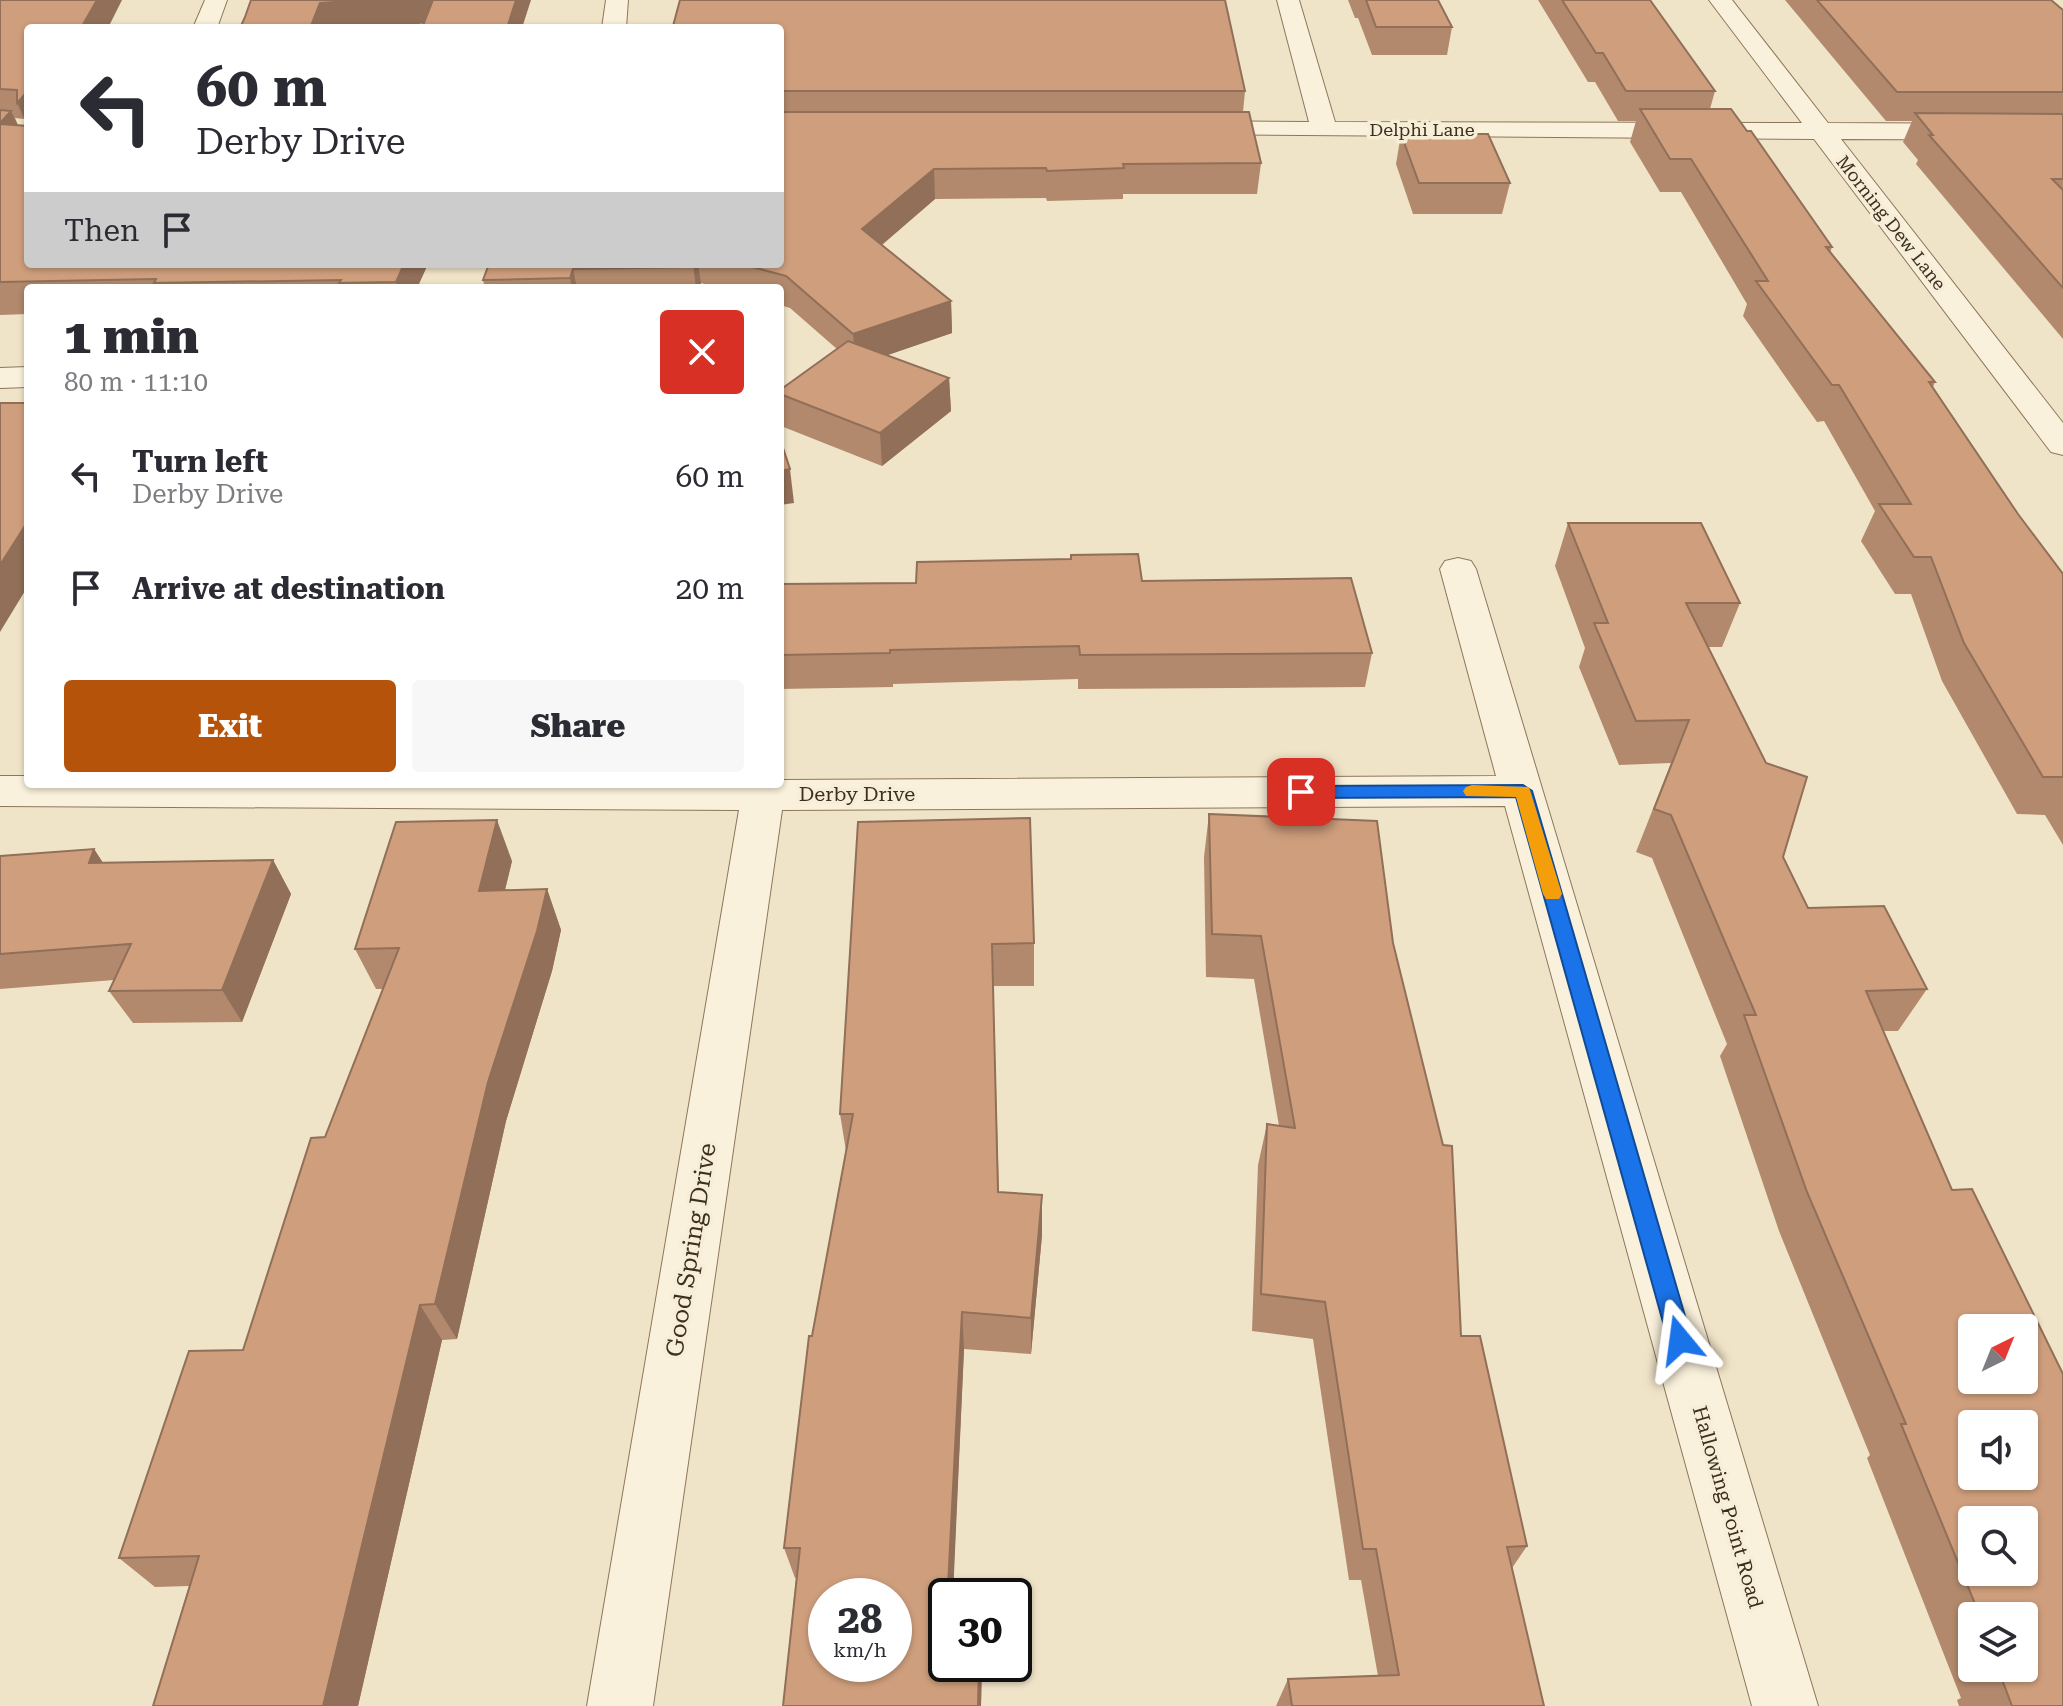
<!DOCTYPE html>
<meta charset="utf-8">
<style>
body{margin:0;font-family:"Roboto Serif",serif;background:#f7f7f7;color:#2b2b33;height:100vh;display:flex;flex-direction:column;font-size:30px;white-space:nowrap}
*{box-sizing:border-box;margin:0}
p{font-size:26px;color:#7c7c81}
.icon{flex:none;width:44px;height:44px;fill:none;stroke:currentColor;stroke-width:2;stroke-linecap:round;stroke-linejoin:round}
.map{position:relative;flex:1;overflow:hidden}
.drawer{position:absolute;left:24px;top:284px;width:760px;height:504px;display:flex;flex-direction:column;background:#fff;border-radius:8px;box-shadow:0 2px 6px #0004}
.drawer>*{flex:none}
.hud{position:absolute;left:24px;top:24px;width:760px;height:244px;border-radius:8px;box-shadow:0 2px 6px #0004;background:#fff;color:#2b2b33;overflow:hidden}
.needle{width:52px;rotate:43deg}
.fabs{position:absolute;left:1958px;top:1314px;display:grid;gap:16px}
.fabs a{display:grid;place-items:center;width:80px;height:80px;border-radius:8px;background:#fff;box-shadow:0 2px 6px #0004;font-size:40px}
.speed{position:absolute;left:808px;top:1578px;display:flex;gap:16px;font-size:40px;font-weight:700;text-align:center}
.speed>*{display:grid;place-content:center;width:104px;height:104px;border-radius:50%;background:#fff;box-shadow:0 2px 6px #0004;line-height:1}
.speed small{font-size:20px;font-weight:400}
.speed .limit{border:4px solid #111;border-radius:12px;background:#fff;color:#111}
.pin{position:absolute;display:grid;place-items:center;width:68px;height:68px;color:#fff;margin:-34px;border-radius:16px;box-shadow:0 4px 12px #0006}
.me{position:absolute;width:88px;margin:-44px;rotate:344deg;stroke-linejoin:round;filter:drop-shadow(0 0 6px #0008)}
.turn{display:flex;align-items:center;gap:28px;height:168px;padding:0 40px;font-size:36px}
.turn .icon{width:104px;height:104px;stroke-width:2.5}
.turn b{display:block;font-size:56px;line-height:68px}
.then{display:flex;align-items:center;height:76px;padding:0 40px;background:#0003;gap:16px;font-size:30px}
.round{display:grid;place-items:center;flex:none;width:84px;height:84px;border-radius:8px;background:#f7f7f7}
.overview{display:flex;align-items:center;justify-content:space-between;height:136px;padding:0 40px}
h1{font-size:48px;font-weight:800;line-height:60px}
.button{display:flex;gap:16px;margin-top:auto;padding:16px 40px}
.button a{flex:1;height:92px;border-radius:8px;background:#b45309;color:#fff;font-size:32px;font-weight:800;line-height:92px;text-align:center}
.button a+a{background:#f7f7f7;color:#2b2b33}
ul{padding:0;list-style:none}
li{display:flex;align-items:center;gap:24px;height:112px;padding:0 40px}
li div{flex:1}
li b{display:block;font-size:30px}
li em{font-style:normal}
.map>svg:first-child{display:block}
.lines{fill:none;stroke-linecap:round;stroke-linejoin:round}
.street-casing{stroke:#8d765c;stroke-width:2}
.street{fill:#faf1dc;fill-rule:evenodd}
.wall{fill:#b2896c;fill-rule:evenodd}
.shaded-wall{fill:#916f58}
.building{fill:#cf9f7d;stroke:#916f58;stroke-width:2;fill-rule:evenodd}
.route{fill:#1a73e8;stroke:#114b97;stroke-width:2}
.slow{fill:#f59e0b}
.labels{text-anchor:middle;stroke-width:7;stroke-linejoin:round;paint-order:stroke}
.far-street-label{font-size:18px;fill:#3d2e20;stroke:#f7eed8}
.street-label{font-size:20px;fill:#3d2e20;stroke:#f7eed8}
.near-street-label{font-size:24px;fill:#3d2e20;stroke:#f7eed8}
</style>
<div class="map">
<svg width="2063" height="1706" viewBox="0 0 2063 1706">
<rect width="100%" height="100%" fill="#f0e4c8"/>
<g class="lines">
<defs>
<g id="street">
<polygon points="205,0 227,0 217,28 193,28"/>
<polygon points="606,0 628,0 626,28 602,28"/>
<polygon points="1277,0 1299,0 1335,122 1802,123 1709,0 1732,0 1828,123 2063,124 2063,140 1841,139 2063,423 2063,455 2051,452 1814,139 1185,134 1181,129 1185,124 1194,121 1309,122"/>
<polygon points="28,367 28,387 0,388 0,368"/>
<polygon points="1458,558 1471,561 1476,569 1818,1706 1752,1706 1505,806 782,810 653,1706 587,1706 739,810 0,806 0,776 28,776 28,784 780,784 780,780 1496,776 1440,569 1445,561"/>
</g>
</defs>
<!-- street casing -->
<use href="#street" class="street-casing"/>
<!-- street -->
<use href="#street" class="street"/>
</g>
<!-- wall -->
<g class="wall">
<path d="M0,0l28,28v236h400l-11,24h-389v26l-28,1zM15,118l9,1 4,7 -10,-1z"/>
<polygon points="680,0 1245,91 1243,112 1261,163 1257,194 1123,194 1123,199 1047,201 1046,198 935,199 882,245 951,301 952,333 887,355 949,378 951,411 882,466 781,426 780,390 837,349 790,308 780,305 780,288 718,288 701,283 700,288 485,288 483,280 489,264 780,264 780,28 673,28"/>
<polygon points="1348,0 1438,0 1452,27 1447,55 1372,55 1358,18 1355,18"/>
<polygon points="1538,0 1650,0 1715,91 1710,109 1832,247 1830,253 1935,382 1933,387 2018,514 2063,574 2063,845 2045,815 2017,814 1942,681 1911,594 1895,594 1861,541 1875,511 1824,421 1817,422 1743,316 1747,304 1681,192 1660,192 1630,142 1636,121 1618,121 1595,82 1588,82"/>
<polygon points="1785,0 2051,0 2063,10 2063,339 1916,164 1918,160 1903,142 1912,121 1886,121"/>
<polygon points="1401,134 1510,183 1502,214 1413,214 1396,164"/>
<path d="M1568,523l172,80 -18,44h-14l75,210 25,51 119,81 -29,42h-15l180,675h-104l-2,-6 4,-2 -94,-240 3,-3 -91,-224 -59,-175 7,-12 -75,-186 -16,-6 35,-89 -52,2 -40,-98 6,-19 -30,-82zM1972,1616h52v52h-52z"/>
<polygon points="1142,581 1372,653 1365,687 1078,689 1078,679 893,684 893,687 780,689 780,584"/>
<polygon points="1209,814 1393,943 1461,1336 1527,1546 1512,1568 1544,1706 1276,1706 1288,1679 1378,1676 1361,1580 1349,1580 1313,1339 1252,1331 1258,1165 1267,1124 1279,1126 1254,979 1206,977 1204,857"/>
<polygon points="1030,818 1034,943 1034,986 993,986 999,1192 1042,1235 1031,1354 964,1349 953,1586 946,1664 982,1664 981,1706 783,1706 796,1578 795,1578 784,1548 812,1336 846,1151 840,1114"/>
<polygon points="94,849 103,863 273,860 291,894 242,1022 133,1023 109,991 114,980 0,989 0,856"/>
<polygon points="512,861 505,890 547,889 561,930 552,971 506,1121 457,1339 442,1340 358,1706 153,1706 189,1586 155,1587 119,1558 243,1350 383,989 376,989 355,949"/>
</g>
<!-- shaded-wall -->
<g class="shaded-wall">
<polygon points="97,0 122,0 108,28 81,28"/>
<polygon points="367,0 436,0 442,22 370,28 310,28 320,3"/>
<polygon points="516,0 531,0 522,28 507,28"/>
<polygon points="28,91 28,126 17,103"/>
<polygon points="11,111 25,140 0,123"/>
<polygon points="934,169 935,199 864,260 862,229"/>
<polygon points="404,264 428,264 417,288 398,288 396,282"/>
<polygon points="693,264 698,264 701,283 700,288 696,288"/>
<polygon points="573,269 577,288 572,288 570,278"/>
<polygon points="951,301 952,333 856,366 853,334"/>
<polygon points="949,378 951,411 882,466 880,433"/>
<polygon points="790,469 794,503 780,505 780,471"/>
<polygon points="28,521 28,586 0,632 0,565"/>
<polygon points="497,820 512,861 495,931 479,891"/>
<polygon points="94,849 116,883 89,863"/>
<polygon points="273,860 291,894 242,1022 222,990"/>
<polygon points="547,889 561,930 552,971 506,1121 457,1339 435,1304 488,1082"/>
<polygon points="1042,1195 1042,1235 1031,1354 1031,1318"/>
<polygon points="420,1305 442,1340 358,1706 323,1706"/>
<polygon points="962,1312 964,1349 953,1596 948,1586"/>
<polygon points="979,1664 982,1664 981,1706 978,1706"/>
</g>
<!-- building -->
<g class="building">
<polygon points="0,0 97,0 81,28 28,28 28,91 17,103 17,90 0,89"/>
<polygon points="251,0 367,0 320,3 310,28 240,28 245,17"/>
<polygon points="433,0 516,0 507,28 422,28"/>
<polygon points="680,0 1225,0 1245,91 780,91 780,28 683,28 683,26 673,26"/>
<polygon points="1366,0 1438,0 1452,27 1376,27"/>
<polygon points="1562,0 1650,0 1715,91 1626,91 1603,53 1596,53"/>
<polygon points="1817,0 2051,0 2063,10 2063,92 1897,92"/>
<polygon points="1640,109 1731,109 1747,131 1751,131 1832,247 1826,247 1935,382 1929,382 2018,514 2063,574 2063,777 2043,777 1964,643 1931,557 1914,557 1879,504 1911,504 1839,385 1832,385 1756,281 1768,281 1691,159 1670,159"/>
<polygon points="0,110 11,111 0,123"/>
<polygon points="780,112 1249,112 1261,163 1123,164 1124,168 1047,171 1046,168 934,169 862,229 951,301 853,334 786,276 741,264 780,264"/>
<polygon points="1915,113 2063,114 2063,179 2052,179 2063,190 2063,288 1929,135 1933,135"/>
<polygon points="0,124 28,126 28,264 404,264 396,282 339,283 341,280 154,283 156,279 0,282"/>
<polygon points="1401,134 1488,134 1510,183 1419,183"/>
<polygon points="489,264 693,264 693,267 573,269 570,278 483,280"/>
<polygon points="848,341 949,378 880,433 780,394 780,390"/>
<polygon points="0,403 28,403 28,521 0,565"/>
<polygon points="780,439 790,469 780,471"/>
<path d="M1568,523h133l39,80h-54l80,160 41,14 -24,80 25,51 76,-2 43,83 -61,2 86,199 20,-1 91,185v332h-51l-12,-32h4l-2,-6h22v-52h-44l-79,-192h5l-99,-232 -63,-177h12l-85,-200 -17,-6 35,-89 -53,1 -42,-98h14zM1972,1328h52v52h-52zM1972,1424h52v52h-52zM1972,1520h52v52h-52z"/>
<polygon points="1138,554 1142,581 1351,578 1372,653 1080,655 1079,646 890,650 890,653 780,655 780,584 916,583 917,562 1071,559 1071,555"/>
<polygon points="1209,814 1377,821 1393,943 1443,1145 1452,1146 1461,1336 1480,1336 1527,1546 1507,1547 1544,1706 1292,1706 1288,1679 1399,1675 1376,1549 1363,1549 1325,1302 1261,1294 1267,1124 1295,1128 1261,936 1212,934"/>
<path d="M1030,818l4,125 -42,1 6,248 44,3 -11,123 -69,-6 -14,274 33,1v9h-35v68h33l-1,42h-195l17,-158h-16l25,-212h3l41,-222h-13l18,-292zM826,1596h68v68h-68z"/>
<polygon points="497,820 479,891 547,889 537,931 488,1082 435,1304 420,1305 323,1706 153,1706 199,1556 119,1558 189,1351 243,1350 311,1138 325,1137 399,948 355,949 396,822"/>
<polygon points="94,849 89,863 273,860 222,990 109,991 131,944 0,954 0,856"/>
</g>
<!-- route -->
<polygon class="route" points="1523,785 1532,791 1692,1340 1688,1348 1680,1351 1672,1348 1668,1340 1516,797 1301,798 1292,792 1301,786"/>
<!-- slow -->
<polygon class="slow" points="1472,785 1529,787 1562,894 1559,899 1546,899 1543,894 1516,797 1466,796 1463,791 1466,787"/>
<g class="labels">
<!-- far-street labels -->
<g class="far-street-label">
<text x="1422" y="136">Delphi Lane</text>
<text transform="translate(1891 223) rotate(52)" y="6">Morning Dew Lane</text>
</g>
<!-- street labels -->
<g class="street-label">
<text x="857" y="801">Derby Drive</text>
<text transform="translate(1728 1507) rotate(74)" y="7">Hallowing Point Road</text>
</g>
<!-- near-street labels -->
<g class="near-street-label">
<text transform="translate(691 1250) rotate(-81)" y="8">Good Spring Drive</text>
</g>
</g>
</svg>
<div class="fabs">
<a><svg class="needle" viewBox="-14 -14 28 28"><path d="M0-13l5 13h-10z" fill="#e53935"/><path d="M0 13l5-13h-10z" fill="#7c7c81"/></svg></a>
<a><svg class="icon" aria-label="sound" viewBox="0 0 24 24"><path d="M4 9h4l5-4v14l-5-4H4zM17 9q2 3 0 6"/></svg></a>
<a><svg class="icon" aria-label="search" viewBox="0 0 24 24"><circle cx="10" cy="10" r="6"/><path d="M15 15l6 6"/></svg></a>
<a><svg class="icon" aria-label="layers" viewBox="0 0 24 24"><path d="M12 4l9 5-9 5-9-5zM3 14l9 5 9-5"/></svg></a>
</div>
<div class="speed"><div>28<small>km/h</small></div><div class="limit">30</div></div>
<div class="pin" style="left:1301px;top:792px;background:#d93025"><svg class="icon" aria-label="arrive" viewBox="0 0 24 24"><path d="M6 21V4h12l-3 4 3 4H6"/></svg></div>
<svg class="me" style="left:1680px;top:1340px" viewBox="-20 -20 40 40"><path d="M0-17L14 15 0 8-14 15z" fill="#1a73e8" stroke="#fff" stroke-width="4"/></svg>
<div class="hud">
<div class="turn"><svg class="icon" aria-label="left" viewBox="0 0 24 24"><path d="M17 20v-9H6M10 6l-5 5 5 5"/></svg><div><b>60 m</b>Derby Drive</div></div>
<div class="then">Then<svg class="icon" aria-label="arrive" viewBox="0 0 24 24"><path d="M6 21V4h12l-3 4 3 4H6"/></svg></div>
</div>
<section class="drawer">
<div class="overview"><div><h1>1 min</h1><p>80 m · 11:10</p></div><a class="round" style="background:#d93025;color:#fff"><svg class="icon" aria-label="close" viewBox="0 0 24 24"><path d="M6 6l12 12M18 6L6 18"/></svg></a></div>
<ul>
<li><svg class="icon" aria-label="left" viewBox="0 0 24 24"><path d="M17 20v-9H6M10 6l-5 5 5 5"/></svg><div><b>Turn left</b><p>Derby Drive</p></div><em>60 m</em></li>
<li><svg class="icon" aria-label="arrive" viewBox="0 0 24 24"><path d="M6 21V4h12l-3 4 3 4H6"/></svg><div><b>Arrive at destination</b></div><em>20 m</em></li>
</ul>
<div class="button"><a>Exit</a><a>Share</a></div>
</section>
</div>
